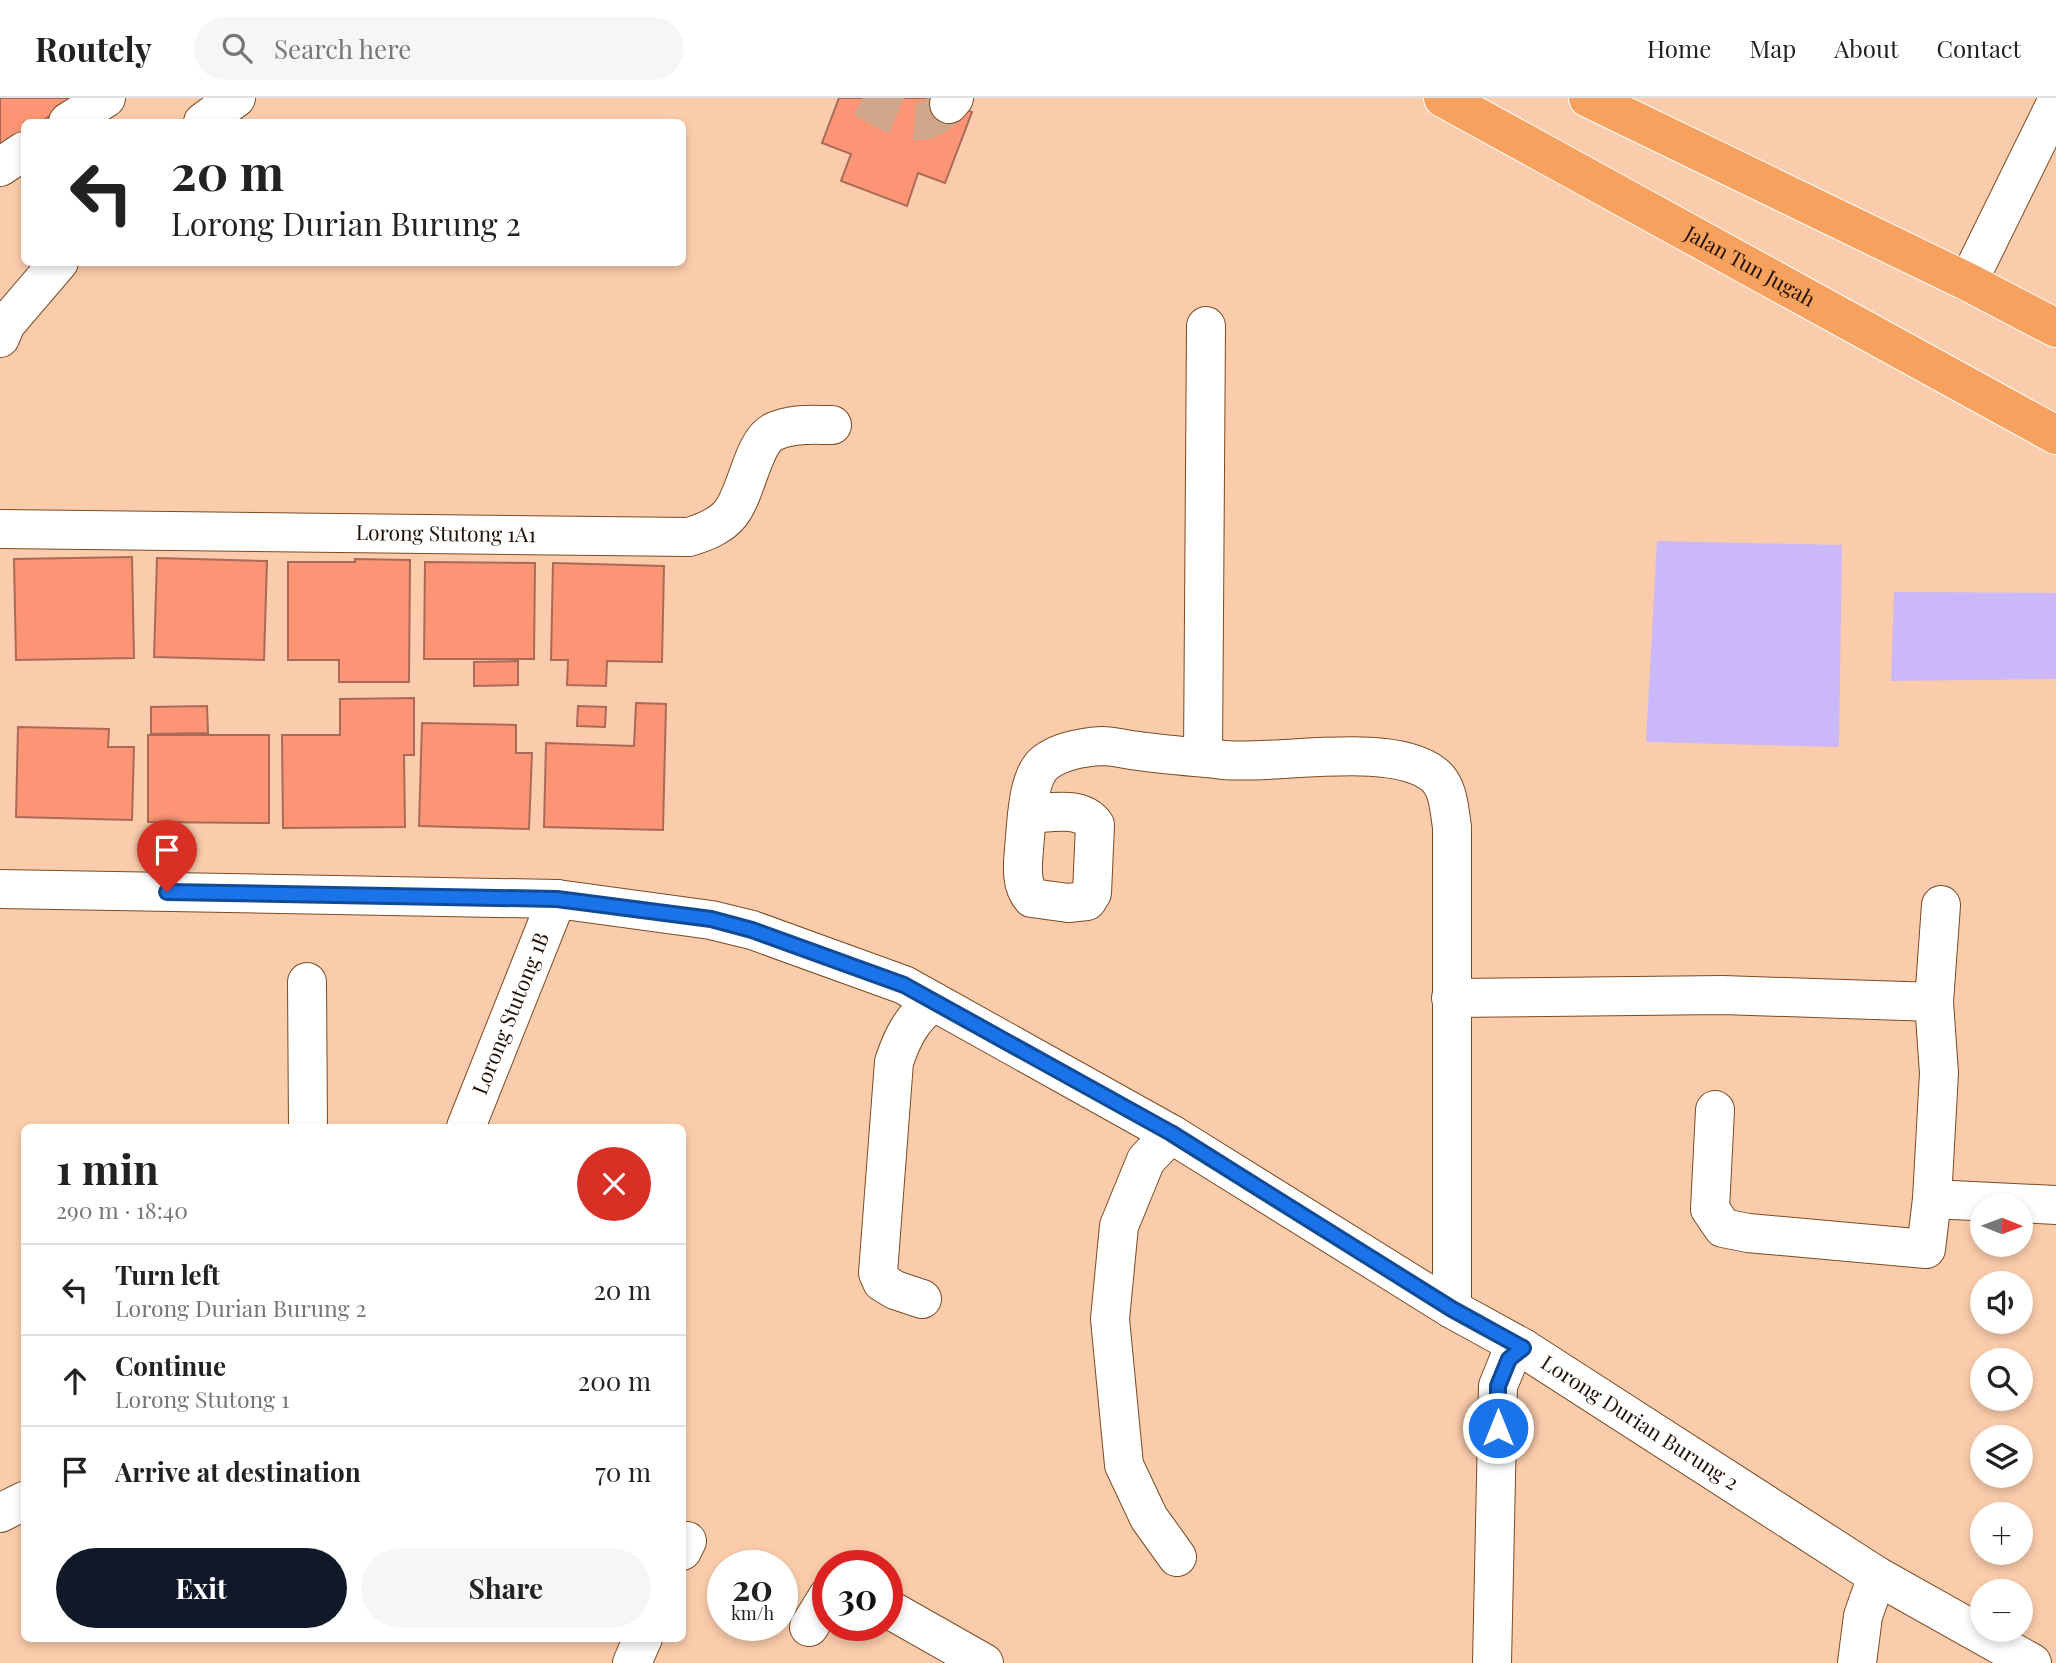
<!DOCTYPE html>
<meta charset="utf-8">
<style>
body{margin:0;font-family:"Playfair Display",serif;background:#f6f6f6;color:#222;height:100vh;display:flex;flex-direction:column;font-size:26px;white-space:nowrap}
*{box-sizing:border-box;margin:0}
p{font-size:23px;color:#767676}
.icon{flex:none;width:38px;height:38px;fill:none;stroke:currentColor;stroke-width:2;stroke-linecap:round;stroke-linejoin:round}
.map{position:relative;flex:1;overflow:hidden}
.drawer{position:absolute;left:21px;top:1026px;width:665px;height:518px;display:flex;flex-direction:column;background:#fff;border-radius:10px;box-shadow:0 4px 10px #0003}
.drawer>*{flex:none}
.hud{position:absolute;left:21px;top:21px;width:665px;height:147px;border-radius:10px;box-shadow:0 4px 10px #0003;background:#fff;color:#222;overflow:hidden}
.needle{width:46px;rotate:91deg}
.tools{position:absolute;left:1970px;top:1096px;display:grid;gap:14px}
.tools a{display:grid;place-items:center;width:63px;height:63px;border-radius:50%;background:#fff;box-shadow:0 4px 10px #0003;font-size:35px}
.speed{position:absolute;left:707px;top:1452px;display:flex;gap:14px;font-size:35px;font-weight:700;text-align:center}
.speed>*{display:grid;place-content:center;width:91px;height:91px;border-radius:50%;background:#fff;box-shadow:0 4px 10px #0003;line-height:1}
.speed small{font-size:18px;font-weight:400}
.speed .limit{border:10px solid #d22;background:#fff;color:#111}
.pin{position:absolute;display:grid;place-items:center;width:60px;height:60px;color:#fff;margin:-72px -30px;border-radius:50% 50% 50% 0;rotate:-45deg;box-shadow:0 0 7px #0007}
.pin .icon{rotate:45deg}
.me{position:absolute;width:77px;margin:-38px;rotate:0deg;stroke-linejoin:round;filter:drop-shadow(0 0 5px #0008)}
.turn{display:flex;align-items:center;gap:24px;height:147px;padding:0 35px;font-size:32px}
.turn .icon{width:91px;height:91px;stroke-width:2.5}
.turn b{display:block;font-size:49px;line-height:60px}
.round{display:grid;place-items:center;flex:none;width:74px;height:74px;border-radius:37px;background:#f6f6f6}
.headline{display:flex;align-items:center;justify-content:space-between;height:119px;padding:0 35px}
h1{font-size:42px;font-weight:700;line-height:52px}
.action{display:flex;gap:14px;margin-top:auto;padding:14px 35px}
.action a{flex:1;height:80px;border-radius:42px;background:#111827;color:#fff;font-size:28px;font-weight:700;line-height:80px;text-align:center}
.action a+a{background:#f6f6f6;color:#222}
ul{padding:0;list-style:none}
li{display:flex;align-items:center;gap:21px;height:91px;padding:0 35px;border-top:2px solid #e0e0e0}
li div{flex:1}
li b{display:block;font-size:26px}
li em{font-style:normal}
header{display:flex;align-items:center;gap:42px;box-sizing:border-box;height:98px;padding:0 35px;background:#fff;border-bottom:2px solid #e0e0e0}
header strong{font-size:33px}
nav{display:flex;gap:38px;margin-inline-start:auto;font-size:24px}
.search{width:490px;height:63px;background:#f6f6f6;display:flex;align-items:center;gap:18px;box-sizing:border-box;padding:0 24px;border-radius:38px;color:#767676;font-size:26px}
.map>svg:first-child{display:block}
.green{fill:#cbb8f9}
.building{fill:#fc9575;stroke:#a96b58;stroke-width:2}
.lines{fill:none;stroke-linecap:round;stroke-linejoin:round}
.minor-tunnel{stroke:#cfa689;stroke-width:38;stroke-dasharray:38 19;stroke-linecap:butt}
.minor-casing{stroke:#7b4b23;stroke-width:40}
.highway-casing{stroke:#fff;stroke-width:40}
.minor{stroke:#fff;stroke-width:38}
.highway{stroke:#f6a15e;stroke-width:38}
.route-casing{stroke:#114b97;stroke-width:18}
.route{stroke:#1a73e8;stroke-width:12}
.labels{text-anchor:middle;stroke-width:6;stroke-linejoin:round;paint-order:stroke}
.street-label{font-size:21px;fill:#241002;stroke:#faccab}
</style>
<header>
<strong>Routely</strong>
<div class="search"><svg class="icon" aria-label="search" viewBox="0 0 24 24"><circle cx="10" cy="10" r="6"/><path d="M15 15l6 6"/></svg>Search here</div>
<nav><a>Home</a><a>Map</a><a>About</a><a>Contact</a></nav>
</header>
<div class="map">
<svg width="2056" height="1565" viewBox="0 0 2056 1565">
<rect width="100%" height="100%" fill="#faccab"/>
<!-- green -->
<g class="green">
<polygon points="1657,443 1842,447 1839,649 1646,644"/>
<polygon points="1894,494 2056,495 2056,581 1891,583"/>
</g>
<!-- building -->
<g class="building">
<polygon points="0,0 78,0 40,24 24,24 24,34 0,50"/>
<polygon points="839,0 934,0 972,14 945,85 918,75 907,108 841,83 851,56 822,45"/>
<polygon points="132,459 134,560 16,562 14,461"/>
<polygon points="157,460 267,463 264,562 154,559"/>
<polygon points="355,461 410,462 409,584 339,584 339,562 288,562 288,464 355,464"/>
<polygon points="425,464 535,465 534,561 424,561"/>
<polygon points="553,465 664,468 662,564 607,563 606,588 567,587 568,562 551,562"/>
<polygon points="518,563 518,587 474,588 474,564"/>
<polygon points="414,600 414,657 404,657 405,729 283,730 282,637 340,637 340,601"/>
<polygon points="636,605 666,606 663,732 544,729 546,645 634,648"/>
<polygon points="207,608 208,635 151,636 151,609"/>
<polygon points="578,608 606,609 605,629 577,628"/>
<polygon points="422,625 516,627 516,655 532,655 529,731 419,728"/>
<polygon points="18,629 109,631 108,649 134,649 132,722 16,719"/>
<polygon points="148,637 269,637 269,725 148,724"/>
</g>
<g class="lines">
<!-- minor-tunnel -->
<path class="minor-tunnel" d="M863,0c19,10 47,31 69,20 6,-3 12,-9 17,-14"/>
<defs>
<g id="minor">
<polyline points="949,6 954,0"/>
<polyline points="68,24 106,0"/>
<polyline points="203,24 236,0"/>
<polyline points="0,69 24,53"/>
<polyline points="1968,184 2056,5"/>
<polyline points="0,240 6,226 59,164"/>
<path id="s1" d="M0,431l689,8c16,-5 32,-11 42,-24 16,-21 22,-71 42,-81 19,-9 39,-7 59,-7"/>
<polyline points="1203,659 1206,228"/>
<path d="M1027,716c23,-1 54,-9 68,11l-3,68 -5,8 -19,2 -36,-5c-14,-15 -8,-42 -7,-61 2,-21 3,-62 21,-75 15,-11 39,-15 56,-16 12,0 25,4 37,5 28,4 57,6 85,9 53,5 166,-19 209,14 16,12 16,35 19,53v482"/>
<path id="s2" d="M0,791l557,10 154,21 41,10 152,55 267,149 281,175 71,39 354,228 155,87"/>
<polyline points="307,884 308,1029"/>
<polyline points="1451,900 1723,897 1934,904 1939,975 1932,1101 1926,1151 1748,1135 1723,1130 1710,1111 1715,1012"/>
<polyline points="1934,904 1941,807"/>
<path id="s3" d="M466,1029l91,-228"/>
<polyline points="1171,1036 1146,1062 1119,1128 1110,1221 1124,1367 1149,1420 1177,1459"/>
<polyline points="1932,1101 2056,1107"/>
<path d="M922,1201l-27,-9 -13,-8 -4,-9 16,-211c8,-24 18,-45 40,-60"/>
<polyline points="0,1415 24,1403"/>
<polyline points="682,1453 687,1443"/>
<polyline points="887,1510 984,1565"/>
<polyline points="809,1529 828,1498"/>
<polyline points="632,1565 643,1540"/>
<polyline points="1492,1565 1498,1288 1509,1261 1523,1250"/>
<polyline points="1857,1565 1863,1518 1877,1478"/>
</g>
<g id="highway">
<path id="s4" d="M1443,0l613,337"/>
<polyline points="1588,0 1968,184 2056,230"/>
</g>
</defs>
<!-- minor casing -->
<use href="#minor" class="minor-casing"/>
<!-- highway casing -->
<use href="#highway" class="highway-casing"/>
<!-- minor -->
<use href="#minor" class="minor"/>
<!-- highway -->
<use href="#highway" class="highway"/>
</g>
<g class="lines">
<defs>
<polyline id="route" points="167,794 557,801 711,821 752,832 904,887 1171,1035 1452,1211 1523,1250 1509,1261 1498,1288 1498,1330"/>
</defs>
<!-- route casing -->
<use href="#route" class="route-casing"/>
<!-- route -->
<use href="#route" class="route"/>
</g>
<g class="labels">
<!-- street labels -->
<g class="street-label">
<text dy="7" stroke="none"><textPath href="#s4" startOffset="350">Jalan Tun Jugah</textPath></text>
<text dy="7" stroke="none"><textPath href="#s1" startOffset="446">Lorong Stutong 1A1</textPath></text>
<text dy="7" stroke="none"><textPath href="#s3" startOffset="122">Lorong Stutong 1B</textPath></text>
<text dy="7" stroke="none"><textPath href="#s2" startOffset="1773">Lorong Durian Burung 2</textPath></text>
</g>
</g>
</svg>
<div class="tools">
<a><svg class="needle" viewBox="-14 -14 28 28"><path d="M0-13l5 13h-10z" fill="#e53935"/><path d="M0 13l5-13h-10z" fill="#767676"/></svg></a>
<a><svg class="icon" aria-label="sound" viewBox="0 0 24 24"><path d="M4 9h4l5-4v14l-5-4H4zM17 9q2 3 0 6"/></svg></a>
<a><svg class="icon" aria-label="search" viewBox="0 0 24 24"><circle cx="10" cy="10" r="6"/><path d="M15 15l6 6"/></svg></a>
<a><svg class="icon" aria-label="layers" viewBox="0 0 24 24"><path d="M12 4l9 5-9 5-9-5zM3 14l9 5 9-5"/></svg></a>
<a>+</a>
<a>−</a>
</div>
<div class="speed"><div>20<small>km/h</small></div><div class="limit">30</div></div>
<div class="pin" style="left:167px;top:794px;background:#d93025"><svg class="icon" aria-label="arrive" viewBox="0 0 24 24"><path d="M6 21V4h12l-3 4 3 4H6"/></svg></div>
<svg class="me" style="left:1498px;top:1330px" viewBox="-20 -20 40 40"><circle r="17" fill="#1a73e8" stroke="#fff" stroke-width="3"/><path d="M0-11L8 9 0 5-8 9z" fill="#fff"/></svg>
<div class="hud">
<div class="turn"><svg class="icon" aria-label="left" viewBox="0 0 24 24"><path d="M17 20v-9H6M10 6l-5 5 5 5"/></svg><div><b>20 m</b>Lorong Durian Burung 2</div></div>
</div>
<section class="drawer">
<div class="headline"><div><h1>1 min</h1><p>290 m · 18:40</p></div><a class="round" style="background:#d93025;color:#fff"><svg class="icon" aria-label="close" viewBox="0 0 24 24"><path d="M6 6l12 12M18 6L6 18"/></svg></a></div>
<ul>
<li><svg class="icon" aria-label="left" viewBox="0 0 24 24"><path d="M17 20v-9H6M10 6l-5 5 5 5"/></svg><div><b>Turn left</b><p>Lorong Durian Burung 2</p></div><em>20 m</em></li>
<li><svg class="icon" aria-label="ahead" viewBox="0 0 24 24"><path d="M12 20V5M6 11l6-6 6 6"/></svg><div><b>Continue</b><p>Lorong Stutong 1</p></div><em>200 m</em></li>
<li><svg class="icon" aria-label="arrive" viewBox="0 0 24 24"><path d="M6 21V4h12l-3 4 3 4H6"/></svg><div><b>Arrive at destination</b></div><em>70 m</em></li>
</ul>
<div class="action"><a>Exit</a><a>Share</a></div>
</section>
</div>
